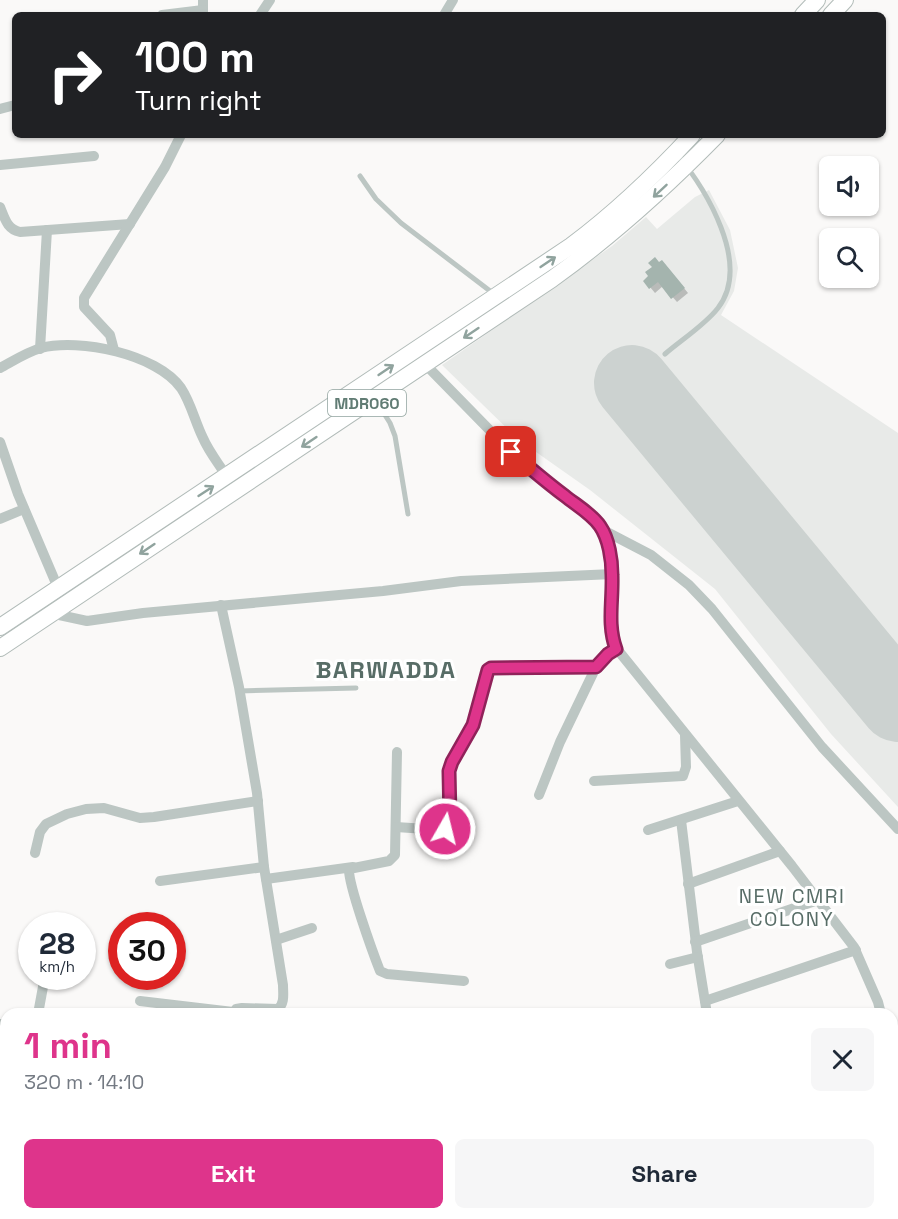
<!DOCTYPE html>
<meta charset="utf-8">
<style>
body{margin:0;font-family:"Space Grotesk",sans-serif;background:#f6f6f7;color:#1f2937;height:100vh;display:flex;flex-direction:column;font-size:22px;white-space:nowrap}
*{box-sizing:border-box;margin:0}
p{font-size:20px;color:#747a83}
.icon{flex:none;width:33px;height:33px;fill:none;stroke:currentColor;stroke-width:2;stroke-linecap:round;stroke-linejoin:round}
.map{position:relative;flex:1;overflow:hidden}
.sheet{position:absolute;left:0px;top:1008px;width:898px;height:212px;display:flex;flex-direction:column;background:#fff;border-radius:18px 18px 0 0;box-shadow:0 2px 4px #0004}
.sheet>*{flex:none}
.banner{position:absolute;left:12px;top:12px;width:874px;height:126px;border-radius:9px;box-shadow:0 2px 4px #0004;background:#202124;color:#fff;overflow:hidden}
.buttons{position:absolute;left:819px;top:156px;display:grid;gap:12px}
.buttons a{display:grid;place-items:center;width:60px;height:60px;border-radius:9px;background:#fff;box-shadow:0 2px 4px #0004;font-size:30px}
.speed{position:absolute;left:18px;top:912px;display:flex;gap:12px;font-size:30px;font-weight:700;text-align:center}
.speed>*{display:grid;place-content:center;width:78px;height:78px;border-radius:50%;background:#fff;box-shadow:0 2px 4px #0004;line-height:1}
.speed small{font-size:15px;font-weight:400}
.speed .limit{border:9px solid #d22;background:#fff;color:#111}
.pin{position:absolute;display:grid;place-items:center;width:51px;height:51px;color:#fff;margin:-26px;border-radius:12px;box-shadow:0 3px 9px #0006}
.me{position:absolute;width:66px;margin:-33px;rotate:8deg;stroke-linejoin:round;filter:drop-shadow(0 0 4px #0008)}
.turn{display:flex;align-items:center;gap:21px;height:126px;padding:0 24px;font-size:27px}
.turn .icon{width:78px;height:78px;stroke-width:2.5}
.turn b{display:block;font-size:42px;line-height:51px}
.round{display:grid;place-items:center;flex:none;width:63px;height:63px;border-radius:9px;background:#f6f6f7}
.head{display:flex;align-items:center;justify-content:space-between;height:102px;padding:0 24px}
h1{font-size:36px;font-weight:800;line-height:45px;color:#de348b}
.primary-button{display:flex;gap:12px;margin-top:auto;padding:12px 24px}
.primary-button a{flex:1;height:69px;border-radius:9px;background:#de348b;color:#fff;font-size:24px;font-weight:800;line-height:69px;text-align:center}
.primary-button a+a{background:#f6f6f7;color:#1f2937}
.map>svg:first-child{display:block}
.built{fill:#e8eae8}
.shadow{fill:#0003}
.lines{fill:none;stroke-linecap:round;stroke-linejoin:round}
.runway{stroke:#ccd2d0;stroke-width:76}
.building{fill:#a4b4ae}
.primary-casing{stroke:#b1bbb8;stroke-width:18}
.service{stroke:#bcc6c3;stroke-width:5}
.minor{stroke:#bcc6c3;stroke-width:10}
.primary{stroke:#fff;stroke-width:16}
.oneway{stroke:#90a39e}
.route-casing{stroke:#90225a;stroke-width:15}
.route{stroke:#de348b;stroke-width:10}
.labels{text-anchor:middle;stroke-width:6;stroke-linejoin:round;paint-order:stroke}
.shield{fill:#fff;stroke:#90a39e;stroke-width:1.5}
.shield-label{font-size:16px;font-weight:bold;fill:#617c74}
.neighbourhood-label{font-size:20px;letter-spacing:1.5px;fill:#586d67;stroke:#fff}
.district-label{font-size:24px;font-weight:bold;letter-spacing:1.5px;fill:#586d67;stroke:#fff}
</style>
<div class="map">
<svg width="898" height="1219" viewBox="0 0 898 1219">
<rect width="100%" height="100%" fill="#faf9f8"/>
<!-- built -->
<polygon class="built" points="709,190 730,230 738,268 734,291 721,315 898,433 898,807 831,734 715,589 590,490 519,440 442,365 612,246 646,217 657,229 695,197"/>
<!-- shadow -->
<polygon class="shadow" points="660,263 666,266 688,293 677,302 663,286 655,293 645,281"/>
<g class="lines">
<!-- runway -->
<polyline class="runway" points="632,383 898,704"/>
</g>
<!-- building -->
<polygon class="building" points="655,257 659,262 662,260 685,288 671,299 658,282 649,289 643,281 648,276 645,272 652,267 648,263"/>
<g class="lines">
<defs>
<g id="primary">
<polyline points="803,15 817,0"/>
<polyline points="831,15 845,0"/>
<path d="M0,627l571,-381c44,-33 84,-71 121,-111"/>
<path d="M0,648l552,-369c60,-43 113,-91 165,-144"/>
</g>
</defs>
<!-- primary casing -->
<use href="#primary" class="primary-casing"/>
<!-- service -->
<g class="service">
<polyline points="360,176 376,199 401,223 494,294"/>
<path d="M665,354c16,-14 40,-29 53,-46 34,-44 -12,-119 -42,-155"/>
<polyline points="375,399 390,423 395,436 408,514"/>
<polyline points="239,691 356,688"/>
<polyline points="278,1009 299,1014"/>
</g>
<!-- minor -->
<g class="minor">
<polyline points="203,0 203,15"/>
<polyline points="162,15 203,10"/>
<polyline points="260,15 270,0"/>
<polyline points="444,15 453,0"/>
<polyline points="0,109 15,105"/>
<polyline points="0,165 94,156"/>
<path d="M0,207c5,12 7,22 20,25l110,-8"/>
<polyline points="40,349 47,230"/>
<polyline points="114,350 110,335 84,307 84,298 165,167 181,135"/>
<polyline points="425,364 511,452 599,524 608,544 613,574 610,617 612,638 617,649 792,866 854,947 878,1002 881,1014"/>
<path d="M0,368c13,-7 27,-16 41,-20 38,-10 116,6 140,40 10,15 14,34 22,50 6,14 16,26 24,39"/>
<polyline points="0,442 18,494 58,588"/>
<polyline points="0,519 24,509"/>
<polyline points="603,530 651,555 689,585 712,609 822,747 898,829"/>
<path d="M221,605l18,82 18,106 7,74 19,118c0,9 2,18 -5,24l-36,-1 -6,1 -3,5"/>
<polyline points="50,613 87,621 143,613 383,591 461,581 613,574"/>
<path d="M397,752l-2,103 -6,6 -40,8c-1,15 24,84 31,102l7,3 77,7"/>
<polyline points="594,781 683,776 686,767 685,735"/>
<polyline points="539,795 560,742 596,667 608,654 617,649"/>
<polyline points="681,820 697,952 707,1014"/>
<polyline points="396,827 441,830 445,829 449,824 449,771 452,762 473,725 486,675 491,668 596,667"/>
<polyline points="648,830 738,801"/>
<polyline points="35,853 40,832 46,824 67,814 86,809 104,808 140,818 154,817 258,801"/>
<polyline points="266,879 353,867"/>
<polyline points="160,881 264,867"/>
<polyline points="688,884 780,851"/>
<polyline points="276,940 312,928"/>
<polyline points="695,942 818,900"/>
<polyline points="670,964 698,957"/>
<polyline points="140,1001 233,1012"/>
<polyline points="705,1001 856,950"/>
<polyline points="38,1014 45,976"/>
<polyline points="0,1024 6,1025"/>
<polyline points="0,1191 6,1192"/>
</g>
<!-- primary -->
<use href="#primary" class="primary"/>
</g>
<!-- one-way arrows -->
<defs><path id="oneway-shaft" d="M-6 0H5M1.5-3L5.5 0L1.5 3" fill="none" stroke-width="1.6" stroke-linecap="round" stroke-linejoin="round" transform="scale(1.5)"/></defs>
<g class="oneway">
<use href="#oneway-shaft" transform="translate(660 191) rotate(137)"/>
<use href="#oneway-shaft" transform="translate(548 262) rotate(-34)"/>
<use href="#oneway-shaft" transform="translate(471 333) rotate(146)"/>
<use href="#oneway-shaft" transform="translate(386 370) rotate(-34)"/>
<use href="#oneway-shaft" transform="translate(309 442) rotate(146)"/>
<use href="#oneway-shaft" transform="translate(206 491) rotate(-33)"/>
<use href="#oneway-shaft" transform="translate(147 549) rotate(146)"/>
</g>
<g class="lines">
<defs>
<path id="route" d="M445,829l5,-10 -1,-48 3,-9 21,-37 15,-55 3,-2 105,-1 12,-13 8,-5c-9,-25 -3,-48 -4,-74 0,-15 -3,-36 -12,-49 -8,-12 -24,-21 -35,-30 -19,-14 -36,-29 -54,-44"/>
</defs>
<!-- route casing -->
<use href="#route" class="route-casing"/>
<!-- route -->
<use href="#route" class="route"/>
</g>
<g class="labels">
<!-- shield labels -->
<rect class="shield" x="328" y="390" width="78" height="26" rx="4.5"/>
<g class="shield-label">
<text x="367" y="409">MDR060</text>
</g>
<!-- neighbourhood labels -->
<g class="neighbourhood-label">
<text x="792" y="903">NEW CMRI<tspan x="792" dy="23">COLONY</tspan></text>
</g>
<!-- district labels -->
<g class="district-label">
<text x="386" y="678">BARWADDA</text>
</g>
</g>
</svg>
<div class="buttons">
<a><svg class="icon" aria-label="sound" viewBox="0 0 24 24"><path d="M4 9h4l5-4v14l-5-4H4zM17 9q2 3 0 6"/></svg></a>
<a><svg class="icon" aria-label="search" viewBox="0 0 24 24"><circle cx="10" cy="10" r="6"/><path d="M15 15l6 6"/></svg></a>
</div>
<div class="speed"><div>28<small>km/h</small></div><div class="limit">30</div></div>
<div class="pin" style="left:511px;top:452px;background:#d93025"><svg class="icon" aria-label="arrive" viewBox="0 0 24 24"><path d="M6 21V4h12l-3 4 3 4H6"/></svg></div>
<svg class="me" style="left:445px;top:829px" viewBox="-20 -20 40 40"><circle r="17" fill="#de348b" stroke="#fff" stroke-width="3"/><path d="M0-11L8 9 0 5-8 9z" fill="#fff"/></svg>
<div class="banner">
<div class="turn"><svg class="icon" aria-label="right" viewBox="0 0 24 24"><path d="M7 20v-9h11M14 6l5 5-5 5"/></svg><div><b>100 m</b>Turn right</div></div>
</div>
<section class="sheet">
<div class="head"><div><h1>1 min</h1><p>320 m · 14:10</p></div><a class="round"><svg class="icon" aria-label="close" viewBox="0 0 24 24"><path d="M6 6l12 12M18 6L6 18"/></svg></a></div>
<div class="primary-button"><a>Exit</a><a>Share</a></div>
</section>
</div>
